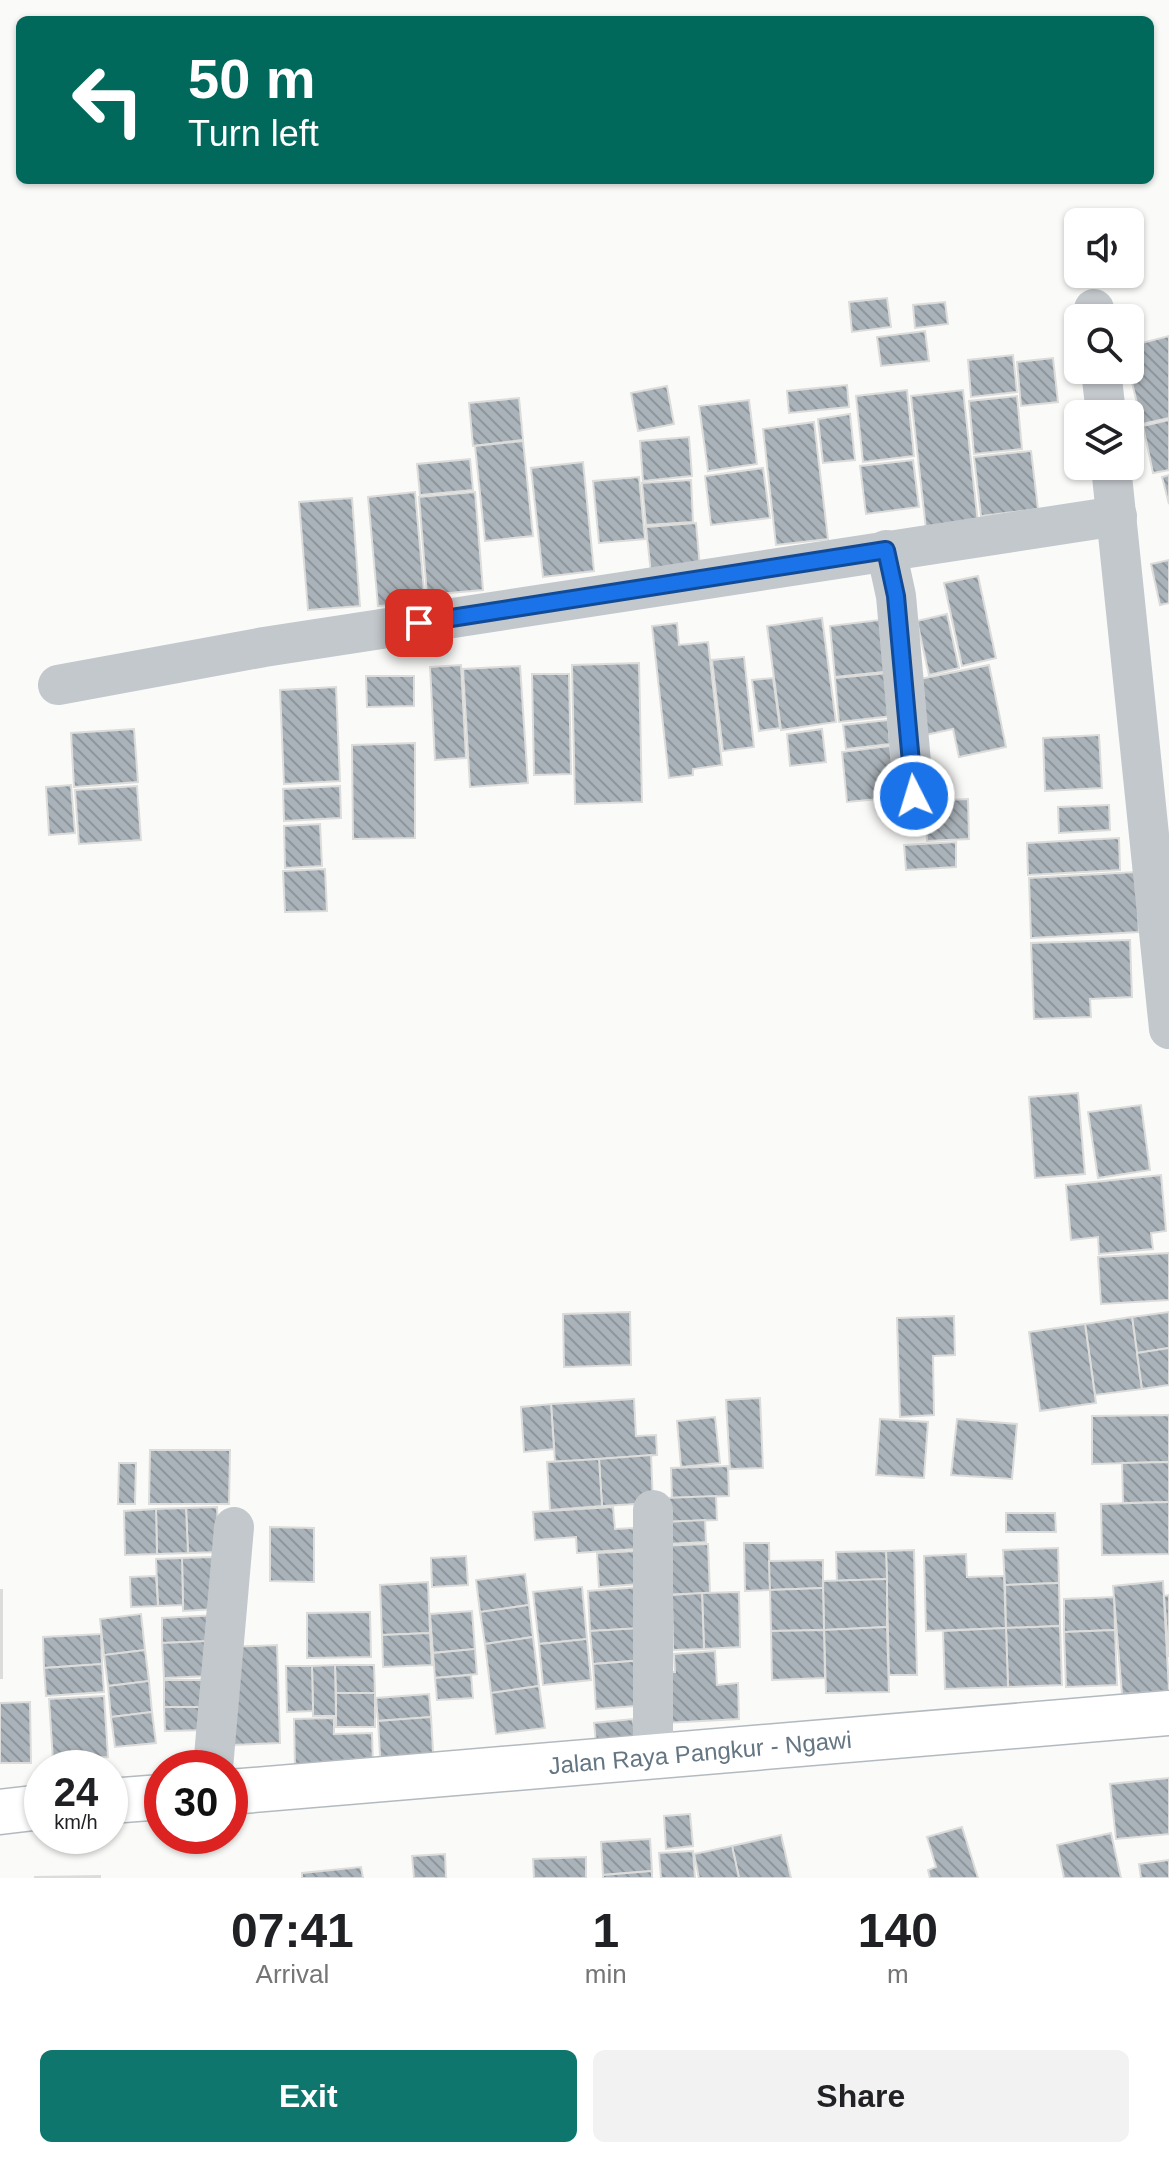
<!DOCTYPE html>
<style>
body{margin:0;font-family:Helvetica,sans-serif;background:#f2f2f2;color:#202124;height:100vh;display:flex;flex-direction:column;font-size:30px;white-space:nowrap}
*{box-sizing:border-box;margin:0}
p{font-size:26px;color:#757577}
.icon{flex:none;width:44px;height:44px;fill:none;stroke:currentColor;stroke-width:2;stroke-linecap:round;stroke-linejoin:round}
.map{position:relative;height:1878px;overflow:hidden}
.sheet{display:flex;flex-direction:column;background:#fff;flex:1}
.sheet>*{flex:none}
.top-card{position:absolute;left:16px;top:16px;width:1138px;height:168px;border-radius:12px;box-shadow:0 2px 6px #0004;background:#00695c;color:#fff;overflow:hidden}
.fabs{position:absolute;left:1064px;top:208px;display:grid;gap:16px}
.fabs a{display:grid;place-items:center;width:80px;height:80px;border-radius:12px;background:#fff;box-shadow:0 2px 6px #0004;font-size:40px}
.speed{position:absolute;left:24px;top:1750px;display:flex;gap:16px;font-size:40px;font-weight:700;text-align:center}
.speed>*{display:grid;place-content:center;width:104px;height:104px;border-radius:50%;background:#fff;box-shadow:0 2px 6px #0004;line-height:1}
.speed small{font-size:20px;font-weight:400}
.speed .limit{border:12px solid #d22;background:#fff;color:#111}
.pin{position:absolute;display:grid;place-items:center;width:68px;height:68px;color:#fff;margin:-34px;border-radius:16px;box-shadow:0 4px 12px #0006}
.me{position:absolute;width:88px;margin:-44px;rotate:355deg;stroke-linejoin:round;filter:drop-shadow(0 0 6px #0008)}
.turn{display:flex;align-items:center;gap:28px;height:168px;padding:0 40px;font-size:36px}
.turn .icon{width:104px;height:104px;stroke-width:2.5}
.turn b{display:block;font-size:56px;line-height:68px}
.eta{display:flex;justify-content:space-evenly;align-items:center;height:136px;text-align:center}
.eta b{font-size:48px;font-weight:600;line-height:56px}
.action{display:flex;gap:16px;margin-top:auto;padding:16px 40px}
.action a{flex:1;height:92px;border-radius:12px;background:#0f766e;color:#fff;font-size:32px;font-weight:600;line-height:92px;text-align:center}
.action a+a{background:#f2f2f2;color:#202124}
.map>svg:first-child{display:block}
.building{fill:url(#building-back-hatch);stroke:#dcdcda;stroke-width:2}
.lines{fill:none;stroke-linecap:round;stroke-linejoin:round}
.secondary-casing{stroke:#b3babf;stroke-width:47}
.minor{stroke:#c3c8cc;stroke-width:40}
.secondary{stroke:#fff;stroke-width:44}
.route-casing{stroke:#114b97;stroke-width:20}
.route{stroke:#1a73e8;stroke-width:14}
.labels{text-anchor:middle;stroke-width:8;stroke-linejoin:round;paint-order:stroke}
.street-label{font-size:24px;fill:#657683;stroke:#fff}
</style>
<div class="map">
<svg width="1169" height="1878" viewBox="0 0 1169 1878">
<defs>
<pattern id="building-back-hatch" width="6" height="6" patternUnits="userSpaceOnUse" patternTransform="scale(2)"><rect width="6" height="6" fill="#aab3b9"/><path d="M-1 5l2 2M0 0l6 6M5-1l2 2" fill="none" stroke="#8e969c"/></pattern>
</defs>
<rect width="100%" height="100%" fill="#fafaf8"/>
<!-- building -->
<g class="building">
<polygon points="887,298 891,327 852,332 849,302"/>
<polygon points="945,302 948,324 915,328 913,305"/>
<polygon points="925,331 929,361 881,366 877,337"/>
<polygon points="1169,336 1169,418 1142,424 1129,370 1130,346"/>
<polygon points="1013,355 1017,392 971,397 968,360"/>
<polygon points="1053,358 1058,402 1021,406 1017,362"/>
<polygon points="847,385 849,407 789,413 787,391"/>
<polygon points="667,386 674,424 638,431 631,393"/>
<polygon points="907,390 914,456 863,462 856,396"/>
<polygon points="963,390 978,523 926,529 911,396"/>
<polygon points="1017,396 1022,449 974,454 969,401"/>
<polygon points="519,398 523,440 473,446 469,403"/>
<polygon points="749,400 757,464 708,471 699,406"/>
<polygon points="850,414 855,460 823,463 818,419"/>
<polygon points="1169,420 1169,470 1153,473 1143,426"/>
<polygon points="814,422 828,539 776,545 763,429"/>
<polygon points="689,437 692,476 643,481 640,441"/>
<polygon points="523,441 533,536 485,541 475,446"/>
<polygon points="1031,451 1038,509 981,516 974,457"/>
<polygon points="470,459 473,490 420,495 417,464"/>
<polygon points="913,460 919,507 866,514 860,466"/>
<polygon points="583,462 594,571 543,577 531,468"/>
<polygon points="763,468 770,518 711,525 705,476"/>
<polygon points="1169,475 1169,504 1162,477"/>
<polygon points="639,477 645,539 599,543 593,481"/>
<polygon points="691,480 693,522 646,525 642,483"/>
<polygon points="415,492 425,602 378,606 368,497"/>
<polygon points="475,492 483,590 427,595 419,497"/>
<polygon points="352,498 360,606 308,610 299,502"/>
<polygon points="696,523 700,568 651,573 646,527"/>
<polygon points="1169,560 1169,603 1160,605 1151,564"/>
<polygon points="978,576 996,658 962,666 944,583"/>
<polygon points="947,614 959,668 929,675 917,621"/>
<polygon points="822,618 836,722 781,730 767,626"/>
<polygon points="887,619 893,671 835,677 830,626"/>
<polygon points="677,623 679,645 708,642 722,765 693,769 693,775 669,778 652,626"/>
<polygon points="744,657 754,747 723,751 712,660"/>
<polygon points="639,663 642,802 575,804 572,665"/>
<polygon points="461,665 466,758 435,760 430,667"/>
<polygon points="989,665 1006,747 959,757 953,729 925,735 915,680"/>
<polygon points="520,666 528,783 470,787 463,669"/>
<polygon points="888,673 893,716 839,722 835,678"/>
<polygon points="532,674 569,674 571,774 534,775"/>
<polygon points="366,676 414,676 414,706 367,707"/>
<polygon points="773,678 780,728 759,731 752,680"/>
<polygon points="336,687 340,781 284,784 280,690"/>
<polygon points="888,720 890,744 846,749 843,725"/>
<polygon points="134,729 138,782 74,787 71,733"/>
<polygon points="822,729 826,762 790,766 787,734"/>
<polygon points="1099,735 1102,788 1045,791 1043,738"/>
<polygon points="415,743 415,838 353,839 352,745"/>
<polygon points="890,746 894,781 876,783 878,799 847,802 842,752"/>
<polygon points="71,785 75,833 49,835 46,787"/>
<polygon points="137,786 141,840 79,844 75,790"/>
<polygon points="340,786 341,818 284,821 283,789"/>
<polygon points="968,799 969,839 927,841 925,801"/>
<polygon points="1109,805 1110,830 1059,833 1058,807"/>
<polygon points="320,824 322,866 285,868 284,826"/>
<polygon points="1119,838 1120,870 1028,875 1027,843"/>
<polygon points="956,842 956,867 906,870 904,845"/>
<polygon points="325,869 327,911 285,912 283,871"/>
<polygon points="1136,872 1139,932 1031,938 1029,878"/>
<polygon points="1130,940 1132,997 1090,999 1091,1017 1034,1019 1031,943"/>
<polygon points="1078,1093 1085,1174 1035,1178 1029,1097"/>
<polygon points="1141,1105 1150,1170 1098,1178 1088,1112"/>
<polygon points="1161,1175 1166,1231 1151,1233 1153,1249 1099,1254 1098,1237 1071,1240 1066,1185"/>
<polygon points="1169,1253 1169,1300 1101,1304 1098,1257"/>
<polygon points="630,1312 631,1365 564,1367 563,1314"/>
<polygon points="1169,1312 1169,1348 1137,1353 1132,1317"/>
<polygon points="954,1316 955,1355 933,1356 934,1415 900,1417 897,1318"/>
<polygon points="1132,1317 1142,1389 1095,1395 1085,1324"/>
<polygon points="1085,1324 1096,1403 1040,1411 1029,1332"/>
<polygon points="1169,1348 1169,1385 1142,1389 1137,1353"/>
<polygon points="760,1398 763,1468 730,1469 726,1400"/>
<polygon points="634,1399 636,1436 656,1435 657,1455 555,1462 551,1404"/>
<polygon points="551,1404 554,1449 524,1452 521,1407"/>
<polygon points="1169,1415 1169,1462 1092,1464 1092,1416"/>
<polygon points="715,1417 720,1463 681,1467 677,1421"/>
<polygon points="880,1419 928,1422 924,1478 876,1475"/>
<polygon points="957,1419 1017,1424 1012,1479 951,1475"/>
<polygon points="150,1450 230,1450 229,1504 149,1504"/>
<polygon points="651,1455 653,1503 602,1506 599,1459"/>
<polygon points="599,1459 602,1506 550,1510 547,1462"/>
<polygon points="1169,1462 1169,1502 1123,1503 1122,1463"/>
<polygon points="119,1463 136,1463 135,1504 118,1504"/>
<polygon points="728,1466 729,1496 672,1498 671,1468"/>
<polygon points="716,1496 717,1520 665,1522 665,1498"/>
<polygon points="1169,1502 1169,1554 1102,1555 1101,1504"/>
<polygon points="217,1507 219,1552 188,1553 186,1508"/>
<polygon points="613,1507 615,1529 634,1528 635,1549 577,1553 576,1537 535,1540 533,1512"/>
<polygon points="186,1508 188,1553 157,1554 156,1509"/>
<polygon points="156,1509 157,1554 125,1555 124,1511"/>
<polygon points="1006,1513 1055,1513 1056,1532 1006,1532"/>
<polygon points="705,1520 706,1542 666,1544 665,1522"/>
<polygon points="270,1527 314,1528 314,1582 270,1581"/>
<polygon points="744,1543 769,1543 770,1590 745,1591"/>
<polygon points="708,1544 710,1593 659,1595 657,1546"/>
<polygon points="1058,1548 1059,1583 1005,1585 1003,1550"/>
<polygon points="914,1550 917,1675 889,1675 886,1551"/>
<polygon points="638,1551 640,1584 599,1587 597,1553"/>
<polygon points="886,1551 887,1579 837,1581 836,1552"/>
<polygon points="966,1554 967,1577 1004,1576 1006,1628 926,1631 924,1556"/>
<polygon points="466,1556 468,1585 432,1587 431,1558"/>
<polygon points="213,1557 215,1609 183,1611 182,1558"/>
<polygon points="182,1558 183,1605 158,1606 156,1559"/>
<polygon points="823,1560 823,1588 770,1590 769,1561"/>
<polygon points="525,1574 529,1605 480,1612 476,1580"/>
<polygon points="156,1576 158,1606 131,1607 130,1577"/>
<polygon points="887,1579 887,1627 824,1630 823,1581"/>
<polygon points="1163,1581 1169,1691 1122,1694 1113,1586"/>
<polygon points="428,1582 430,1633 382,1635 380,1585"/>
<polygon points="1059,1583 1060,1626 1006,1628 1005,1585"/>
<polygon points="582,1587 587,1639 539,1644 533,1592"/>
<polygon points="640,1587 643,1628 590,1631 588,1591"/>
<polygon points="823,1588 824,1630 771,1631 770,1590"/>
<rect x="0" y="1590" width="2" height="39"/>
<polygon points="739,1592 740,1647 704,1649 702,1593"/>
<polygon points="702,1593 704,1649 673,1650 672,1595"/>
<polygon points="1169,1595 1169,1657 1164,1596"/>
<polygon points="1114,1597 1115,1630 1064,1632 1064,1599"/>
<polygon points="529,1605 533,1637 485,1644 480,1612"/>
<polygon points="472,1611 475,1649 433,1653 430,1614"/>
<polygon points="370,1612 371,1657 307,1658 307,1613"/>
<polygon points="141,1614 145,1650 104,1655 100,1619"/>
<polygon points="217,1615 218,1641 162,1643 162,1618"/>
<polygon points="1060,1626 1062,1685 1008,1687 1006,1628"/>
<polygon points="887,1627 889,1692 826,1693 824,1630"/>
<polygon points="643,1628 645,1660 593,1664 590,1631"/>
<polygon points="1006,1628 1008,1687 945,1689 943,1631"/>
<rect x="0" y="1629" width="2" height="49"/>
<polygon points="824,1630 825,1678 772,1680 771,1631"/>
<polygon points="1115,1630 1117,1685 1066,1687 1064,1632"/>
<polygon points="430,1633 432,1665 383,1667 382,1635"/>
<polygon points="101,1634 102,1664 44,1668 43,1637"/>
<polygon points="533,1637 539,1686 491,1693 485,1644"/>
<polygon points="587,1639 591,1680 543,1685 539,1644"/>
<polygon points="208,1641 209,1676 164,1678 162,1643"/>
<polygon points="277,1645 280,1743 232,1745 228,1647"/>
<polygon points="475,1649 477,1674 435,1678 433,1653"/>
<polygon points="145,1650 149,1681 108,1686 104,1655"/>
<polygon points="715,1651 717,1685 738,1683 739,1719 665,1723 662,1672 675,1672 674,1654"/>
<polygon points="645,1660 648,1705 596,1709 593,1664"/>
<polygon points="102,1664 104,1692 46,1696 44,1668"/>
<polygon points="335,1665 374,1665 375,1693 336,1693"/>
<polygon points="335,1665 336,1716 313,1716 312,1666"/>
<polygon points="286,1666 312,1666 313,1711 287,1712"/>
<polygon points="471,1675 473,1698 437,1700 435,1678"/>
<rect x="164" y="1680" width="45" height="27"/>
<polygon points="149,1681 152,1712 111,1717 108,1686"/>
<polygon points="539,1686 545,1728 496,1734 491,1693"/>
<rect x="336" y="1693" width="39" height="34"/>
<polygon points="429,1694 431,1717 378,1721 376,1698"/>
<polygon points="104,1696 108,1757 53,1760 49,1699"/>
<polygon points="30,1702 31,1763 0,1763 0,1703"/>
<polygon points="164,1707 209,1707 209,1730 165,1731"/>
<polygon points="152,1712 156,1743 115,1747 111,1717"/>
<polygon points="431,1717 434,1768 381,1771 378,1721"/>
<polygon points="334,1718 334,1734 372,1733 373,1766 295,1769 294,1719"/>
<polygon points="633,1719 636,1747 597,1751 594,1723"/>
<polygon points="1169,1778 1169,1834 1116,1839 1110,1784"/>
<polygon points="690,1814 693,1846 666,1849 664,1816"/>
<polygon points="962,1827 978,1878 930,1878 928,1870 936,1867 927,1837"/>
<polygon points="1111,1833 1121,1878 1064,1878 1057,1845"/>
<polygon points="781,1835 791,1878 739,1878 732,1846"/>
<polygon points="650,1839 652,1871 603,1875 601,1842"/>
<polygon points="732,1846 739,1878 699,1878 694,1854"/>
<polygon points="693,1851 695,1878 661,1878 659,1853"/>
<polygon points="445,1854 446,1878 414,1878 412,1856"/>
<polygon points="586,1857 586,1878 534,1878 533,1859"/>
<polygon points="1169,1860 1169,1878 1141,1878 1139,1864"/>
<polygon points="361,1867 363,1878 302,1878 302,1873"/>
<polygon points="652,1871 652,1878 603,1878 603,1875"/>
<polygon points="100,1876 100,1878 35,1878 35,1877"/>
</g>
<g class="lines">
<defs>
<g id="secondary">
<polyline points="230,1792 1169,1713"/>
<polyline points="110,1801 162,1797"/>
<polyline points="0,1812 42,1807"/>
</g>
</defs>
<!-- secondary casing -->
<use href="#secondary" class="secondary-casing"/>
<!-- minor -->
<g class="minor">
<polyline points="1094,309 1095,318"/>
<polyline points="1101,370 1106,414"/>
<polyline points="1111,466 1169,1029"/>
<polyline points="886,550 896,596 914,796"/>
<polyline points="58,685 264,647 1117,516"/>
<polyline points="653,1510 653,1758"/>
<polyline points="213,1768 234,1527"/>
</g>
<!-- secondary -->
<use href="#secondary" class="secondary"/>
</g>
<g class="lines">
<defs>
<polyline id="route" points="419,623 886,550 896,596 914,796"/>
</defs>
<!-- route casing -->
<use href="#route" class="route-casing"/>
<!-- route -->
<use href="#route" class="route"/>
</g>
<g class="labels">
<!-- street labels -->
<g class="street-label">
<text transform="translate(700 1753) rotate(-5)" y="8">Jalan Raya Pangkur - Ngawi</text>
</g>
</g>
</svg>
<div class="fabs">
<a><svg class="icon" aria-label="sound" viewBox="0 0 24 24"><path d="M4 9h4l5-4v14l-5-4H4zM17 9q2 3 0 6"/></svg></a>
<a><svg class="icon" aria-label="search" viewBox="0 0 24 24"><circle cx="10" cy="10" r="6"/><path d="M15 15l6 6"/></svg></a>
<a><svg class="icon" aria-label="layers" viewBox="0 0 24 24"><path d="M12 4l9 5-9 5-9-5zM3 14l9 5 9-5"/></svg></a>
</div>
<div class="speed"><div>24<small>km/h</small></div><div class="limit">30</div></div>
<div class="pin" style="left:419px;top:623px;background:#d93025"><svg class="icon" aria-label="arrive" viewBox="0 0 24 24"><path d="M6 21V4h12l-3 4 3 4H6"/></svg></div>
<svg class="me" style="left:914px;top:796px" viewBox="-20 -20 40 40"><circle r="17" fill="#1a73e8" stroke="#fff" stroke-width="3"/><path d="M0-11L8 9 0 5-8 9z" fill="#fff"/></svg>
<div class="top-card">
<div class="turn"><svg class="icon" aria-label="left" viewBox="0 0 24 24"><path d="M17 20v-9H6M10 6l-5 5 5 5"/></svg><div><b>50 m</b>Turn left</div></div>
</div>
</div>
<section class="sheet">
<div class="eta">
<div><b>07:41</b><p>Arrival</p></div>
<div><b>1</b><p>min</p></div>
<div><b>140</b><p>m</p></div>
</div>
<div class="action"><a>Exit</a><a>Share</a></div>
</section>
